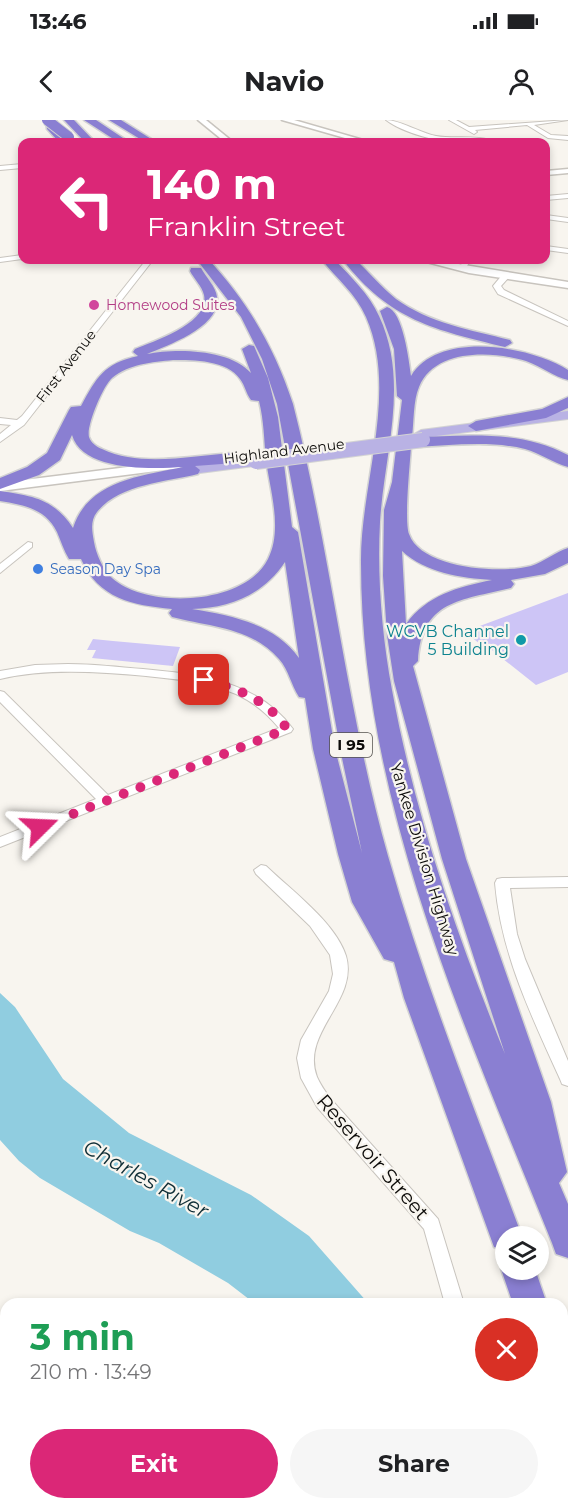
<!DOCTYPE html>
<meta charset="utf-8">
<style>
body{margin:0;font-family:Montserrat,sans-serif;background:#f6f6f6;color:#202124;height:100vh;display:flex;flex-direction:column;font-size:22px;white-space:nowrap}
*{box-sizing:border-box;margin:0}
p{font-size:20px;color:#757577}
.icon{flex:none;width:33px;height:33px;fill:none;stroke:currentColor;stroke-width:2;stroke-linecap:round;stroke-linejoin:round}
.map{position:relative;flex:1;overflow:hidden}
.drawer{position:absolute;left:0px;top:1178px;width:568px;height:212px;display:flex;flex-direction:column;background:#fff;border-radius:18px 18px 0 0;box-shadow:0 3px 9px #0003}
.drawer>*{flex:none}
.hud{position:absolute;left:18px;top:18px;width:532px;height:126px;border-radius:12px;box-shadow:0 3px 9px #0003;background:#db2777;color:#fff;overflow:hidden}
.tools{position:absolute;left:495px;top:1106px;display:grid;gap:12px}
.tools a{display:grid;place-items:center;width:54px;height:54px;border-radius:50%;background:#fff;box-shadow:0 3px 9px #0003;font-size:30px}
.pin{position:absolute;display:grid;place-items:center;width:51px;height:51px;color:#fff;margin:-26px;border-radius:12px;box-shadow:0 3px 9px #0006}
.me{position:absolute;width:66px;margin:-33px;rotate:69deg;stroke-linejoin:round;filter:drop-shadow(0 0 4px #0008)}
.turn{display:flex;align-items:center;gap:21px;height:126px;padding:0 30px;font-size:27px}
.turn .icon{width:78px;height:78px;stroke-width:2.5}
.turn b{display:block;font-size:42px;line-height:51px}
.round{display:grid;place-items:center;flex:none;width:63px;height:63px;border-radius:32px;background:#f6f6f6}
.summary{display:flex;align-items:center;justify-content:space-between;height:102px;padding:0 30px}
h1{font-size:36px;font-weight:700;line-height:45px;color:#1e9e55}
.button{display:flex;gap:12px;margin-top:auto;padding:12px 30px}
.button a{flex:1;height:69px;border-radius:36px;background:#db2777;color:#fff;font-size:24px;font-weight:700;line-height:69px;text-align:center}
.button a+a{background:#f6f6f6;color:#202124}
.status{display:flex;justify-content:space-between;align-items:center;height:42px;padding:0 30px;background:#fff;direction:ltr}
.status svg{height:16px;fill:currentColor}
header{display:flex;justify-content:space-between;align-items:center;height:78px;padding:0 30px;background:#fff;font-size:27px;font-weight:700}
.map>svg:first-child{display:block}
.green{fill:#c2f0cf}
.water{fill:#90cde0}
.building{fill:#cdc5f6}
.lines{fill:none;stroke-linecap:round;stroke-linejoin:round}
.street-casing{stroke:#c8c4be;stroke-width:2}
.secondary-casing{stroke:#c8c4be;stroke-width:3}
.primary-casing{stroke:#d3d3d3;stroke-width:2}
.highway-casing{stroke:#d3d3d3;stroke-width:3}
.street{fill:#fff;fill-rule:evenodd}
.secondary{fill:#fff;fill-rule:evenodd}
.primary{fill:#b9b2e4;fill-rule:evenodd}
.highway{fill:#8a7fd2;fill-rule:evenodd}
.primary-bridge-casing{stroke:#d3d3d3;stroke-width:16;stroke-linecap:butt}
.highway-bridge-casing{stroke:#d3d3d3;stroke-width:12;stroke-linecap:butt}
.primary-bridge{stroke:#b9b2e4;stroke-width:14}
.highway-bridge{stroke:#8a7fd2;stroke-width:10}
.route{stroke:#db2777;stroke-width:10;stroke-dasharray:0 18}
.hotel-dot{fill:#d1479c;stroke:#f8f5ef;stroke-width:2}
.shop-dot{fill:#3f7fe0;stroke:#f8f5ef;stroke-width:2}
.culture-dot{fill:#0f9aa8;stroke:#f8f5ef;stroke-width:2}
.labels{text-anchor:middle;stroke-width:4.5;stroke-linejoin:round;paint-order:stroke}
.far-hotel-label{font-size:14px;fill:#b23c85;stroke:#f8f5ef;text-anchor:start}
.far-street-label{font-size:14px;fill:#0c0b09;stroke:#f8f5ef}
.far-shop-label{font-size:14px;fill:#366cbe;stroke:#f8f5ef;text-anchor:start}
.shield{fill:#f8f5ef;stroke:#53514e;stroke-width:1.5}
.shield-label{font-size:15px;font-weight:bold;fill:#0c0b09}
.culture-label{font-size:16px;fill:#0d838f;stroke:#f8f5ef;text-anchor:end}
.street-label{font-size:16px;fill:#0c0b09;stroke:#f8f5ef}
.near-street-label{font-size:20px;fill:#0c0b09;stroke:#f8f5ef}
.near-water-label{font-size:21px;font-style:italic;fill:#0f2e36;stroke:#f8f5ef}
</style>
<div class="status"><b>13:46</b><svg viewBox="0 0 49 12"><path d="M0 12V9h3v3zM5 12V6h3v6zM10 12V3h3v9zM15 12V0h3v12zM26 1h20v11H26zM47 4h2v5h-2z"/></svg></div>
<header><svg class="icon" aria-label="back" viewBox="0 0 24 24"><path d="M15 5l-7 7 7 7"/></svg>Navio<svg class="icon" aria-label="person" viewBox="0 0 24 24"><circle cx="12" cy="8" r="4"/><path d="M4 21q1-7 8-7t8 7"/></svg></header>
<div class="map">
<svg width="568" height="1388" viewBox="0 0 568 1388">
<rect width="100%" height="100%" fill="#f8f5ef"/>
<!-- green -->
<polygon class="green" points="6,1260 6,1383 325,1383 325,1388 0,1388 0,1261"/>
<!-- water -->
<g class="water">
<polygon points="0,873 15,887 63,959 129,1013 251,1075 309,1116 368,1183 254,1183 228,1163 159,1123 130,1111 40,1058 19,1041 0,1020"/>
<rect x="325" y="1383" width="101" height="5"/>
</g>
<!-- building -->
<g class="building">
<polygon points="568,473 568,552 536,565 483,523 480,524 470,516 474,515 469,510"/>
<polygon points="93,519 113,521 180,527 173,546 92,538 96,530 87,530"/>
</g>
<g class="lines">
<defs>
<g id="street">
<path d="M386,0c13,0 35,13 50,16 16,3 40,-1 53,4 -25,10 -82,-4 -103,-20z"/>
<polygon points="449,0 456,0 469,7 568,0 534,5 551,15 568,16 568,20 548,18 527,5 475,10 477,12 474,14"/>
<polygon points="22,44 22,48 0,50 0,46"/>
<polygon points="568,74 568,78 546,80 546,76"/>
<polygon points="546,95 568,98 568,102 546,99"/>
<polygon points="546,126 568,129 568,133 546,130"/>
<polygon points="22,135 22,139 0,142 0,138"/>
<polygon points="146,140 153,140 24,305 0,322 0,314 11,305 0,304 0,298 17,300 22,296"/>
<polygon points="464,140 471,140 464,150 458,150"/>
<polygon points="503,154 510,156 501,166 504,170 568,201 568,206 498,174 493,166"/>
<polygon points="28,422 32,423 32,427 0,453 0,444"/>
<path d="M68,544c25,0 50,3 75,5 55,5 115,12 150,60l-2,3 -291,115v-10l96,-38 -96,-97v-11l4,1 104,103 171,-67c-12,-15 -26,-26 -43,-34 -28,-12 -60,-15 -90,-18 -50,-4 -97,-8 -146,3v-8l35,-6z"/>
<path d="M261,745l5,1c25,24 70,57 80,90 13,45 -46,76 -29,121 3,7 8,14 12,20l109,122 26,85h-19l-21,-75 -107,-122 -16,-29 -4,-20 4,-18 28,-49 4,-17 -3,-19 -20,-29 -54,-52 -2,-4z"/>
<path d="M568,757v10l-58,1 7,46 8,25 43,102v25l-6,-2 -2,-5c-29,-64 -59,-125 -65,-196l2,-4 5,-1z"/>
<polygon points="495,1383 517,1383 518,1388 496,1388"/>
</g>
<g id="secondary">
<polygon points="198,0 206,0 233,22 225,22"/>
<polygon points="282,0 294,0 370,22 359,22"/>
<polygon points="568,49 568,53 546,55 546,51"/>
<polygon points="419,140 434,140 568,162 568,168 469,153"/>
<polygon points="176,341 182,345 180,348 0,371 0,363"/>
</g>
<g id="primary">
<polygon points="568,291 568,299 421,318 414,314 421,310"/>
<polygon points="256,338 261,339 263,342 261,345 192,354 185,350 192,346"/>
</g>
<g id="highway">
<polygon points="46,0 56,0 57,8 69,22 59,22 47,9"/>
<polygon points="64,0 74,0 95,22 85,22"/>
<polygon points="84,0 96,0 129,22 118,22"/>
<polygon points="109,0 121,0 156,22 145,22"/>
<path d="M197,140h12c39,42 66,89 84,144 38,149 53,304 95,452 37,130 87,254 134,380h-16v15l-12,-4 -4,-11 -86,-238 -10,-36 -10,-3 -32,-57 -14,-48 -25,-105 -8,-51 -6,-1c-8,-12 -10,-27 -20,-38 -28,-32 -69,-32 -107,-42l-3,-4 3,-4c-40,-4 -73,-10 -91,-50h-12c-5,-8 -8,-18 -12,-27 -11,-23 -33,-27 -57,-31v-10c33,5 54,8 73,37 15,-47 67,-52 110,-61 -30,2 -100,5 -111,-32l-12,25 -21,15 -39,14v-11l27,-11 20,-14 22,-43 2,-3 10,-1c16,-29 22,-42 57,-50l-5,-4 2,-3c19,-8 75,-26 69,-54 -2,-9 -10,-16 -14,-24l1,-3h10c5,9 15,19 16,29 4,30 -49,48 -70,57 29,-6 83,-5 104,19l-9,-24 7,-4 5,1 14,32 10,39 14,110 6,5 37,217 27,104 -20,-95 -65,-354 -15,-45 -21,-42zM173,240c21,0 54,0 67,19 5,6 6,15 11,21l8,1c5,20 5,39 7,59 4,30 17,69 2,99 -23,46 -120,51 -156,19 -9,-8 -16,-24 -18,-36 -2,-11 -4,-21 3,-30 22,-28 69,-30 101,-38l2,-4 -5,-4 40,-3 8,-5 -8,-5c-42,2 -93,15 -133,-4 -5,-2 -11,-6 -13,-12 -3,-11 14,-51 23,-59 17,-14 40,-16 61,-18zM285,442l14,96c-24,-34 -69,-43 -107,-49 38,-1 71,-14 93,-47z"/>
<path d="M322,140h13c16,17 34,34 44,56 31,66 5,138 1,206 -3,55 2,114 12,168 23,126 65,246 113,364l-63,-195 -48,-178 -7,-46 -4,-59 1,-66 8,-28 10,-82 -5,-4 -3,-47 -14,-38 7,-4c16,4 22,54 24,69 28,-46 119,-30 157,-6v10c-14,-3 -27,-14 -42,-19 -33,-10 -91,-13 -107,26 -6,14 -5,35 -7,50 54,-1 107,-8 156,18v12c-15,-4 -28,-14 -43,-18 -37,-9 -76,-3 -114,-2 -1,17 -7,73 -2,87 12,35 92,40 122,32 13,-4 24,-14 37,-18v15l-23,11 -34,6 3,4 -3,4c-49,12 -90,12 -93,73l-5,5 53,193 85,243 16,70 -8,11 9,21v54l-12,-4 -4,-11c-87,-217 -191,-442 -191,-680 -1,-79 38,-171 5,-246 -10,-23 -29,-38 -44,-57zM402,431c24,22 59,27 90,29 -34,7 -65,15 -86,44z"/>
<path d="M343,140h13c13,12 25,27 40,39 33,24 75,31 114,41l2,3 -7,4c-70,-17 -116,-27 -162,-87z"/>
<polygon points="568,277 568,288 546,298 476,311 468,306 476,301 542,289"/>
<polygon points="506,1140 506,1149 535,1149 547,1184 513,1184 501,1149"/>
<polygon points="562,1252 568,1255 568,1303 562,1301"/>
</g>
</defs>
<!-- street casing -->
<use href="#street" class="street-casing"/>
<!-- secondary casing -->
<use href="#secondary" class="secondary-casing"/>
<!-- primary casing -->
<use href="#primary" class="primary-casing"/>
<!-- highway casing -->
<use href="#highway" class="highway-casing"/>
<!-- street -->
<use href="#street" class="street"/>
<!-- secondary -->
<use href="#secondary" class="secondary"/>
<!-- primary -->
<use href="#primary" class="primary"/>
<!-- highway -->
<use href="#highway" class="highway"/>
<defs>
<polyline id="primary-bridge" points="256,342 423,320"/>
<polyline id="highway-bridge" points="47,0 69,17"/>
</defs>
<!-- primary-bridge casing -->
<use href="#primary-bridge" class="primary-bridge-casing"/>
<!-- highway-bridge casing -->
<use href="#highway-bridge" class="highway-bridge-casing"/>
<!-- primary-bridge -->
<use href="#primary-bridge" class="primary-bridge"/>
<!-- highway-bridge -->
<use href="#highway-bridge" class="highway-bridge"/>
</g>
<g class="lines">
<!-- route -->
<path class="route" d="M40,707l247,-98c-18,-28 -51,-42 -83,-49"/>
</g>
<!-- markers -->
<circle class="hotel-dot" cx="94" cy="185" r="6"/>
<circle class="shop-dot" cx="38" cy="449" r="6"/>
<circle class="culture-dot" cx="521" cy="520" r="6"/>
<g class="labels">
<!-- far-hotel labels -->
<g class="far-hotel-label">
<text x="106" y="190">Homewood Suites</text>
</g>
<!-- far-street labels -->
<g class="far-street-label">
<text transform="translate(66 246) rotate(-52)" y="5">First Avenue</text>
<text transform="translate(284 331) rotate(-7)" y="5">Highland Avenue</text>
</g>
<!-- far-shop labels -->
<g class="far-shop-label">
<text x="50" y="454">Season Day Spa</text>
</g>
<!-- shield labels -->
<rect class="shield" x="330" y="613" width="42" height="24" rx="4.5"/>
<g class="shield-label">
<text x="351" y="630">I 95</text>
</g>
<!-- culture labels -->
<g class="culture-label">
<text x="509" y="517">WCVB Channel<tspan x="509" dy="18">5 Building</tspan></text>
</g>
<!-- street labels -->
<g class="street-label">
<text transform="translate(425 739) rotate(73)" y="6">Yankee Division Highway</text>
</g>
<!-- near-street labels -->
<g class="near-street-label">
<text transform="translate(373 1037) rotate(49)" y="7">Reservoir Street</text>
</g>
<!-- near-water labels -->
<g class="near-water-label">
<text transform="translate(146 1059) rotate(29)" y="7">Charles River</text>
</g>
</g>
</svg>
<div class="tools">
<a><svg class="icon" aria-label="layers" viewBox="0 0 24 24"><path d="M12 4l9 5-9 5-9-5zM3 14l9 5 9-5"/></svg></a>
</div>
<div class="pin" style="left:204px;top:560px;background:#d93025"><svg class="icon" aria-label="arrive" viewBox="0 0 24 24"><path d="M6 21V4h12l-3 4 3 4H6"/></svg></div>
<svg class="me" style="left:40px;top:707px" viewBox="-20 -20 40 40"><path d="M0-17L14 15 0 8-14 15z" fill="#db2777" stroke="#fff" stroke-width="4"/></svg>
<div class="hud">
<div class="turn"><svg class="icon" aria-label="left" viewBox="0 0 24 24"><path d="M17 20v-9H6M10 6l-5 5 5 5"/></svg><div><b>140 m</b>Franklin Street</div></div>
</div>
<section class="drawer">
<div class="summary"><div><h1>3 min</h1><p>210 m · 13:49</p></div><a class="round" style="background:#d93025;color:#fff"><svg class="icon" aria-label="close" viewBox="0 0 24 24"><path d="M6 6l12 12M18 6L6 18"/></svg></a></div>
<div class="button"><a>Exit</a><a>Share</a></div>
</section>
</div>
